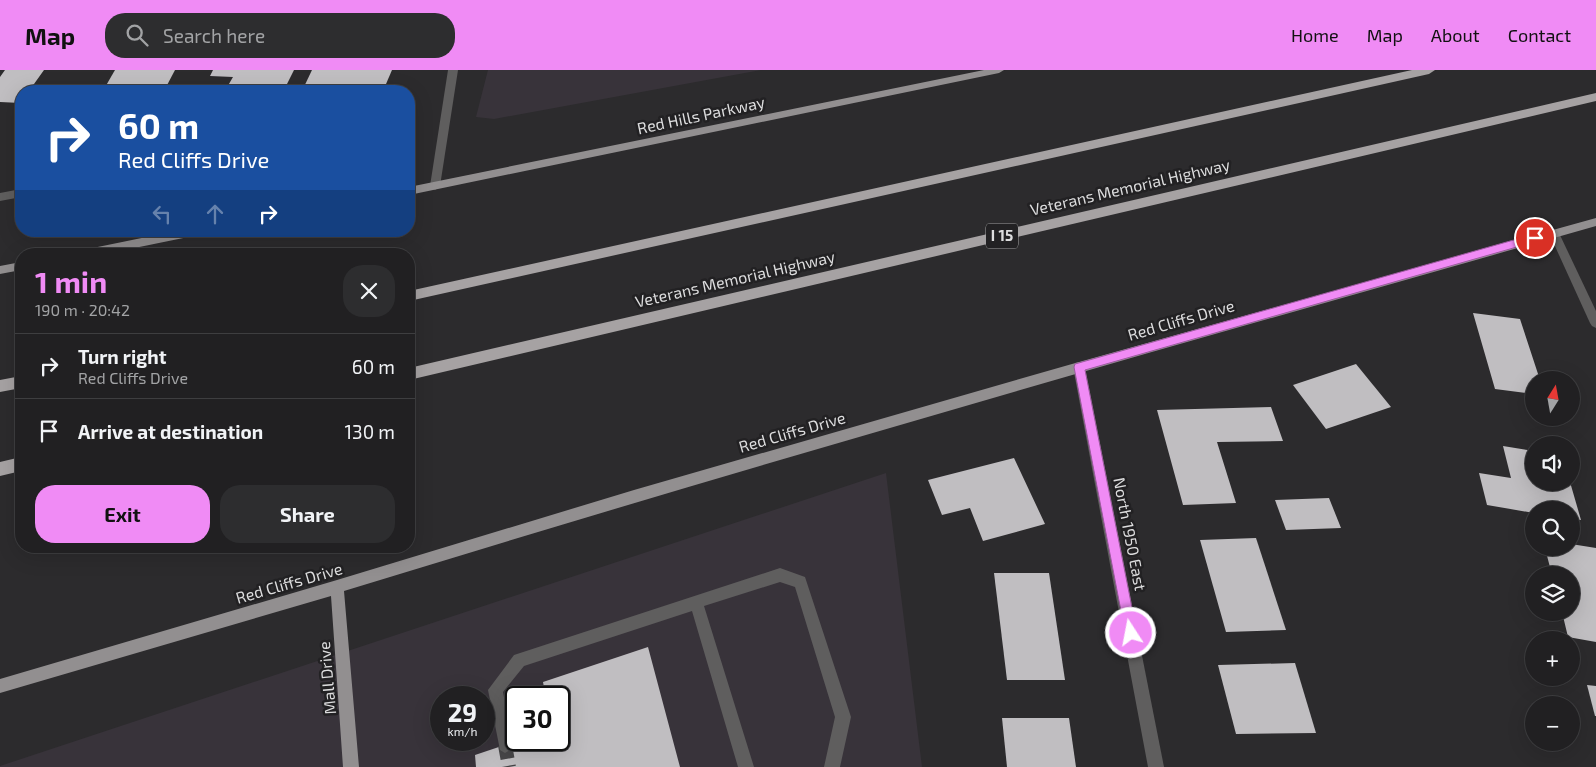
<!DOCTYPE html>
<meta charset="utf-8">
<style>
body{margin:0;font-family:"Exo 2",sans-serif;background:#2d2d2f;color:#f1f3f6;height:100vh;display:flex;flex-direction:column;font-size:19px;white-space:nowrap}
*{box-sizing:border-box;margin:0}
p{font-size:16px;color:#a2a3a5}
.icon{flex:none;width:28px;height:28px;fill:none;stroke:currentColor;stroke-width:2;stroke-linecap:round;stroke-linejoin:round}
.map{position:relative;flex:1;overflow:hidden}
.panel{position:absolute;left:15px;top:178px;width:400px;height:305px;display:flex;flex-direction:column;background:#212022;border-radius:20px;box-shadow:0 5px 20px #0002,0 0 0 1px #3e3e40}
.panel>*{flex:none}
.top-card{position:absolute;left:15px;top:15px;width:400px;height:152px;border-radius:20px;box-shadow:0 5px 20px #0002,0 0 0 1px #3e3e40;background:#1a4fa0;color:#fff;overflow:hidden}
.needle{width:32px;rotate:11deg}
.controls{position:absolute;left:1525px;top:301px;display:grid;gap:10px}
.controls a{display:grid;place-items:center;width:55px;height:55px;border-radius:50%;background:#212022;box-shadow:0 5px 20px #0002,0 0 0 1px #3e3e40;font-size:25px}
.speed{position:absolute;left:430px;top:616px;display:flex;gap:10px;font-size:25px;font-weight:700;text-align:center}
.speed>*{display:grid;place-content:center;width:65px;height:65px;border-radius:50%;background:#212022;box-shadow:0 5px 20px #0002,0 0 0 1px #3e3e40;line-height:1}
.speed small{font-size:12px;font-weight:400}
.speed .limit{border:2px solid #111;border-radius:8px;background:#fff;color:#111}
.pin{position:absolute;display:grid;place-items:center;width:42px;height:42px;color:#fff;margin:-21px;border:2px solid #fff;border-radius:50%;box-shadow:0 1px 5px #0007}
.me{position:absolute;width:55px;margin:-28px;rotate:349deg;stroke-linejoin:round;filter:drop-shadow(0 0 4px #0008)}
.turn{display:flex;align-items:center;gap:18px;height:105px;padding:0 20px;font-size:22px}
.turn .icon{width:65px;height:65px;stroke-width:2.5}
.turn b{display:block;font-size:35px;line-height:42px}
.lanes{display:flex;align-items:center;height:48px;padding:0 20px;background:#0003;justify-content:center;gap:25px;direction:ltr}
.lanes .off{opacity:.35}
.round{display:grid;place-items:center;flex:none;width:52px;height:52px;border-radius:20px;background:#2d2d2f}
.headline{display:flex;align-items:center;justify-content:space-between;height:85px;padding:0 20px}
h1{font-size:30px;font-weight:700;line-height:38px;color:#f08bf5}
.cta{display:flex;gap:10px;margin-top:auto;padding:10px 20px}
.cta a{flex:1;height:58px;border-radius:20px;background:#f08bf5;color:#111;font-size:20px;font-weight:700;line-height:58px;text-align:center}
.cta a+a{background:#2d2d2f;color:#f1f3f6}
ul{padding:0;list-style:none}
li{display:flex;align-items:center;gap:15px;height:65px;padding:0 20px;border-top:1px solid #3e3e40}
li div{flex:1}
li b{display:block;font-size:19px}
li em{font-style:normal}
header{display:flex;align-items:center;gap:30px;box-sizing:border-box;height:70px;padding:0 25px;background:#f08bf5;color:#111}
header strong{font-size:24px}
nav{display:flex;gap:28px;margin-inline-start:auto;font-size:18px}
.search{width:350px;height:45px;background:#2d2d2f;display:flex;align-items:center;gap:12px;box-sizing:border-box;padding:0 18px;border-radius:20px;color:#a2a3a5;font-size:19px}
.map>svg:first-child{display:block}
.built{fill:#38333a;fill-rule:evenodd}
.building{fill:#c0bec1}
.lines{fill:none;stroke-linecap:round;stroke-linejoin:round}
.minor-tunnel{stroke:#474648;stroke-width:14;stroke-dasharray:14 7;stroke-linecap:butt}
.minor{fill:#5f5e5e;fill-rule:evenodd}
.major{fill:#928f90;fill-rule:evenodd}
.highway{fill:#a6a2a3;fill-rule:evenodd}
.route{fill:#f08bf5;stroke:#9c5a9f}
.labels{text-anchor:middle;stroke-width:5;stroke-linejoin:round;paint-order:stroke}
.shield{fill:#222123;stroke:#a5a5a6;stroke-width:1}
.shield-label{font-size:15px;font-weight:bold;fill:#ddddde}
.street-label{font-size:16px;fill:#ddddde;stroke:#222123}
</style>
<header>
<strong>Map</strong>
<div class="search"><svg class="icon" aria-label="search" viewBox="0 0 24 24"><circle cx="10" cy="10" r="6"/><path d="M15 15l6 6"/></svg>Search here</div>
<nav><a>Home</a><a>Map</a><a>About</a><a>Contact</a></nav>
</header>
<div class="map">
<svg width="1596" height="697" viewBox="0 0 1596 697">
<rect width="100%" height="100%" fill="#2c2b2d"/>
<!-- built -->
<g class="built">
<polygon points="488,0 761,0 494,49 476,47"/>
<path d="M886,403l36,294h-922v-1zM441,628h43v42h-43zM516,628h43v42h-43z"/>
</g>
<!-- building -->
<g class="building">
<polygon points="5,0 44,0 29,21 21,21 21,33 0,32 0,7"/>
<polygon points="115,0 175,0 165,19 104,19"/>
<polygon points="213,0 294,0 284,20 226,19 233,7 210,6"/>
<polygon points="312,0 392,0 383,21 302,21"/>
<polygon points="1473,243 1520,249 1540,310 1534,310 1534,324 1495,319"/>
<polygon points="1356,294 1391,337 1326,359 1293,315"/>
<polygon points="1271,337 1283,371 1217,372 1236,433 1183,435 1157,340"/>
<polygon points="1503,376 1534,381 1534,412 1570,412 1581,450 1571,449 1571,440 1534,440 1534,443 1487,435 1479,403 1511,408"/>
<polygon points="1014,388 1045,454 983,471 970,438 942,445 928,410"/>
<polygon points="1329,428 1341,458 1286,460 1275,430"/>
<polygon points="1256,468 1286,560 1226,562 1200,470"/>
<polygon points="1571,474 1596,478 1596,572 1568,567 1562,542 1571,542 1571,505 1552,505 1545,478 1571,478"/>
<polygon points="994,503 1049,503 1065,610 1007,610"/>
<polygon points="648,577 680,697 476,697 475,685 520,670 559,670 559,628 546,628 543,612"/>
<polygon points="1295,593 1316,663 1236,664 1218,595"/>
<polygon points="1587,615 1596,616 1596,646 1595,646"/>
<polygon points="1002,648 1069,648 1076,697 1007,697"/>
</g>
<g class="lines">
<!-- minor-tunnel -->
<polyline class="minor-tunnel" points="505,675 509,697"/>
<!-- minor -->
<g class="minor">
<polygon points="448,0 458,0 440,116 435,120 430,116"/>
<polygon points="21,119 21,127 0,131 0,123"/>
<polygon points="1554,159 1559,163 1596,241 1596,258 1592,256 1590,253 1549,163"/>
<polygon points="1079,292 1083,293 1085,297 1164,697 1148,697 1073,297 1075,293"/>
<polygon points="780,498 805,507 851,647 840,697 824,697 835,647 795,517 780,512 704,536 754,697 738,697 692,541 524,596 503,622 513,675 510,680 505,683 500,680 488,620 514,585"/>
</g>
<!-- major -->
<g class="major">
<polygon points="984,0 1004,0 999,3 409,125 409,117"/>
<path d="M1596,148v8c-418,118 -836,237 -1252,365l15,176h-16l-12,-171 -331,97v-14l337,-99 297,-90 445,-128z"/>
<polygon points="176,161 203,161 198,165 105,184 78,184 83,180"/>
<polygon points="21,192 21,200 0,204 0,196"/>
</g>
<!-- highway -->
<g class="highway">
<polygon points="1412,0 1435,0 1429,4 409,231 409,221"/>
<polygon points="1596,23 1596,31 409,310 409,298"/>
<polygon points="21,306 21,318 0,322 0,310"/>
<polygon points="21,387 21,401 0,406 0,392"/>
</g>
</g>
<!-- route -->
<polygon class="route" points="1535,164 1540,168 1538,171 1085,300 1137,563 1135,567 1131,569 1126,567 1074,297 1075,294"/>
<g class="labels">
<!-- shield labels -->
<rect class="shield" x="986" y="153.5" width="32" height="25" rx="4"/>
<g class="shield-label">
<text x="1002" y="171">I 15</text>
</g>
<!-- street labels -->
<g class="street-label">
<text transform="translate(701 45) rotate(-12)" y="6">Red Hills Parkway</text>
<text transform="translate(1130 117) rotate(-13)" y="6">Veterans Memorial Highway</text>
<text transform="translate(735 209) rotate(-13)" y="6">Veterans Memorial Highway</text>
<text transform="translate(1181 250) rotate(-16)" y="6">Red Cliffs Drive</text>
<text transform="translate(792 362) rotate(-16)" y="6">Red Cliffs Drive</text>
<text transform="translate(1130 464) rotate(79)" y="6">North 1950 East</text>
<text transform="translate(289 513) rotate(-16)" y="6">Red Cliffs Drive</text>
<text transform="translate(327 608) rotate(-95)" y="6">Mall Drive</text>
</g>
</g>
</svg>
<div class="controls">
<a><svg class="needle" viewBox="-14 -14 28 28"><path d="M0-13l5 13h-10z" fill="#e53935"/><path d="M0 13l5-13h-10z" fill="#a2a3a5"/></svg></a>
<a><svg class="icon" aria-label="sound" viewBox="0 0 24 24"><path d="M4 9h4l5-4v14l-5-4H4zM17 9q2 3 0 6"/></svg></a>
<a><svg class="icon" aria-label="search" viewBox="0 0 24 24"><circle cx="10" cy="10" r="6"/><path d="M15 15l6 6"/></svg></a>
<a><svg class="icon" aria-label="layers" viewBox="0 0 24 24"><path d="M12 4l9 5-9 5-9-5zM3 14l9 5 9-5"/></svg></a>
<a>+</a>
<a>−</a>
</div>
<div class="speed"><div>29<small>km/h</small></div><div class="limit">30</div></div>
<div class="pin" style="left:1535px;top:168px;background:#d93025"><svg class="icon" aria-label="arrive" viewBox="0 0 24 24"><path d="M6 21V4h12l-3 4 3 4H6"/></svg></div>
<svg class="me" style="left:1131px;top:563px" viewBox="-20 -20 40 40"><circle r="17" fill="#f08bf5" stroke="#fff" stroke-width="3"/><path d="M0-11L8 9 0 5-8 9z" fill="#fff"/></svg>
<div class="top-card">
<div class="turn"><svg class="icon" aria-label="right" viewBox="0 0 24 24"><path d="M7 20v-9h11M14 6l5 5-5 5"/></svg><div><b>60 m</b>Red Cliffs Drive</div></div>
<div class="lanes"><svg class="icon off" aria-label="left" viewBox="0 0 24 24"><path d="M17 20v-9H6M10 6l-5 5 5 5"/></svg><svg class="icon off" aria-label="ahead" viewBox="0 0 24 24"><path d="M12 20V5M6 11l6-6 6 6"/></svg><svg class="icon" aria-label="right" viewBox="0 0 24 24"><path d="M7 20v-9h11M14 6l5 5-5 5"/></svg></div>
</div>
<section class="panel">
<div class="headline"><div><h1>1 min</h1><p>190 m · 20:42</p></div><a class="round"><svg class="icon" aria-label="close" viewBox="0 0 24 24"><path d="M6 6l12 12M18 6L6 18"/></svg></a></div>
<ul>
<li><svg class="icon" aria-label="right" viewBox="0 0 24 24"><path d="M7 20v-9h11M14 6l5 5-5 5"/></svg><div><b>Turn right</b><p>Red Cliffs Drive</p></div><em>60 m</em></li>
<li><svg class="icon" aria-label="arrive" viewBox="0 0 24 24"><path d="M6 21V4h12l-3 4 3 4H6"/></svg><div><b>Arrive at destination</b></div><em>130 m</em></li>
</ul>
<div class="cta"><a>Exit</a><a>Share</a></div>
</section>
</div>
